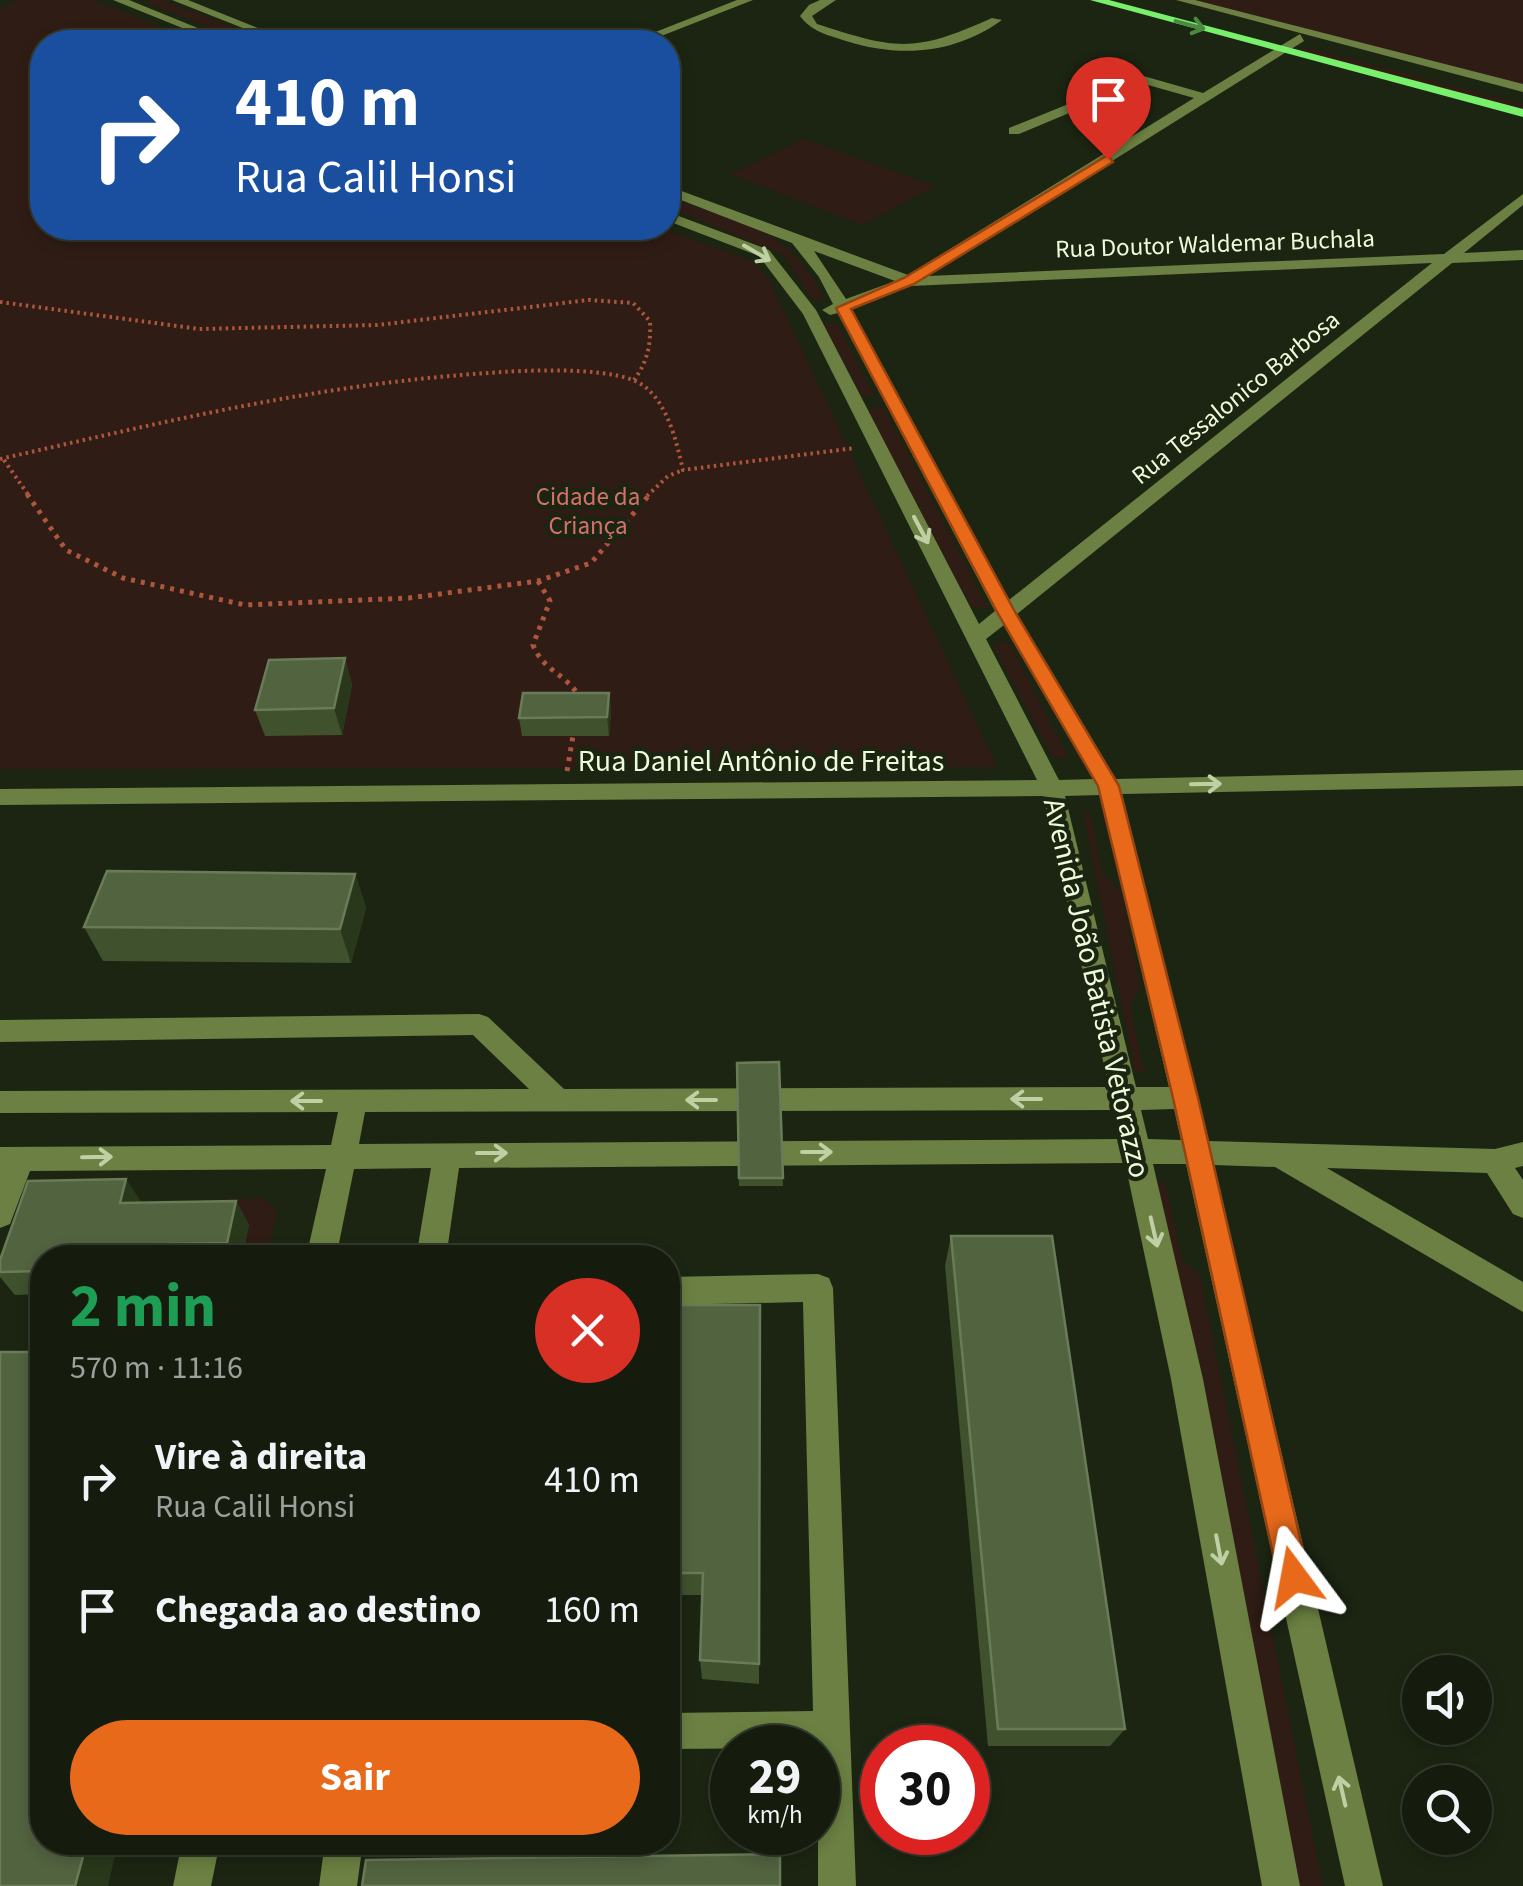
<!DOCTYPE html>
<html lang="pt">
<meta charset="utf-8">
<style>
body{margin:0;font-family:"Source Sans 3",sans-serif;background:#1e2517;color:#f1f3f6;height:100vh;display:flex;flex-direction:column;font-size:38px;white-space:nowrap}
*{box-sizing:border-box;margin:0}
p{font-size:32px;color:#9da19e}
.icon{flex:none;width:55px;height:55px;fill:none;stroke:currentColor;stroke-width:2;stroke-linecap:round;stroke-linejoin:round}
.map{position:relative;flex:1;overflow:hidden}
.drawer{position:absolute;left:30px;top:1245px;width:650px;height:610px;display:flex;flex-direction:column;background:#151c0e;border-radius:40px;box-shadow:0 5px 15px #0003,0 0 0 2px #343a2e}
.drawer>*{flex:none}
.top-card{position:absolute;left:30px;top:30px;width:650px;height:210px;border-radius:40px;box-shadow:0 5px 15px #0003,0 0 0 2px #343a2e;background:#1a4fa0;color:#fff;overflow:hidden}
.controls{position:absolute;left:1402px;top:1655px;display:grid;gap:20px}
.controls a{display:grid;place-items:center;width:90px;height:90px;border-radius:50%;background:#151c0e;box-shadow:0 5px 15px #0003,0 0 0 2px #343a2e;font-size:50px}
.speed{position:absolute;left:710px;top:1725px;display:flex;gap:20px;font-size:50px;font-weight:700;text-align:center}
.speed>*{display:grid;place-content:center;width:130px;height:130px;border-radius:50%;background:#151c0e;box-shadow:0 5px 15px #0003,0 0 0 2px #343a2e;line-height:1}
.speed small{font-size:25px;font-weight:400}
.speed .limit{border:15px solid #d22;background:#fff;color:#111}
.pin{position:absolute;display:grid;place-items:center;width:85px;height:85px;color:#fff;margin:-102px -42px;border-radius:50% 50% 50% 0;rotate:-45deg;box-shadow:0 0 10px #0007}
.pin .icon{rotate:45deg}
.me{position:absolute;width:110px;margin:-55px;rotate:347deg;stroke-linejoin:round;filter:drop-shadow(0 0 8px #0008)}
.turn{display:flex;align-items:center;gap:35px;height:210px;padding:0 40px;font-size:45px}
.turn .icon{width:130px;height:130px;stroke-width:2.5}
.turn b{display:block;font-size:70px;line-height:85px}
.round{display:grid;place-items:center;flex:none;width:105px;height:105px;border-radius:52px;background:#1e2517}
.headline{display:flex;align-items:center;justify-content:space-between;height:170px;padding:0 40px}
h1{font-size:60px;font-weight:700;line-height:75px;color:#1e9e55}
.action{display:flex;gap:20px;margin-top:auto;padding:20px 40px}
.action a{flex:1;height:115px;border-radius:60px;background:#e8691a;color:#fff;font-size:40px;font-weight:700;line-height:115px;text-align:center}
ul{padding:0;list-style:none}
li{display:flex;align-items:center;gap:30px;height:130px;padding:0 40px}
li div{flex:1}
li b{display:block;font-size:38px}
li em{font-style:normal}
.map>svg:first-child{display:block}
.green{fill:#2f1c15}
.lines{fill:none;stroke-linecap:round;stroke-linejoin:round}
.path-far1{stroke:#ad563c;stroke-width:4;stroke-dasharray:2.5 4;stroke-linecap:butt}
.path{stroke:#ad563c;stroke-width:5;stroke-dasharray:4 6;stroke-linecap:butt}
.minor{fill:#6b8042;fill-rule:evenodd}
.major{fill:#78f06c;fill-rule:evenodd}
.wall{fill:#3f512d}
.shaded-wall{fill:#29381a}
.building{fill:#526340;stroke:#6a7b58;stroke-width:2.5}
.oneway{stroke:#4a8a3f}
.oneway2{stroke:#c0d0a5}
.route{fill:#e8691a;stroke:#974411;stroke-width:2.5}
.labels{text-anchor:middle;stroke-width:9;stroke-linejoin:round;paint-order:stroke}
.far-street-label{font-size:25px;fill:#eefbda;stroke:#1c2512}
.far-park-label{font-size:25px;fill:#d5706d;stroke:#1c2512}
.street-label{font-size:30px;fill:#eefbda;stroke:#1c2512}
</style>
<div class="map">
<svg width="1523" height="1886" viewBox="0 0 1523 1886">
<rect width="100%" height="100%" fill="#1c2512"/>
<!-- green -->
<g class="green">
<polygon points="17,0 93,0 200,42 42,42 42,228 662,228 752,261 769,279 997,767 0,769 0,9"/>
<polygon points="149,0 162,0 272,42 245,42 146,2"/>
<polygon points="1172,0 1523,0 1523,91"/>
<polygon points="1305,47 1523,104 1523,110 1299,51"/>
<polygon points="804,139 935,186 862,225 730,174"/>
<path d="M668,196c71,28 122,29 156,104h-12l-28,-45 -116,-48z"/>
<polygon points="828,323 837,324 874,396 862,396 824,326"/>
<polygon points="873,407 884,408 988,608 971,607 868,412"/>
<polygon points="1003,641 1010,644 1069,759 1053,758 993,646"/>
<polygon points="1082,807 1091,816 1102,873 1121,891 1140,987 1130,1006 1144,1072 1135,1072"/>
<polygon points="1165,1182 1182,1260 1200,1275 1323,1886 1293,1886 1155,1183"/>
<polygon points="263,1198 277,1211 267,1257 124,1258 142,1203"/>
</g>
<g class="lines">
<!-- path-far1 -->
<g class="path-far1">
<path d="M0,302l199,27 178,-4 212,-25 44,3 17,18c1,23 -2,40 -16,59"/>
<path d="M0,459c164,-37 319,-75 488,-86 37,-3 111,-6 145,7 33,13 43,60 50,90l172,-22"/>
<polyline points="4,460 29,496"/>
<polyline points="647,496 668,476 683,470"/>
</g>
<!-- path -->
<g class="path">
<polyline points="27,494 66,550 123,578 245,605 409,598 538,581 591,563 650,494"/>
<path d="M538,581l12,20 -17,44c10,26 34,29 47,53"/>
<polyline points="567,771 574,730"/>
</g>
<!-- minor -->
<g class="minor">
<polygon points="113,0 129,0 232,42 217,42"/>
<polygon points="172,0 188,0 293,42 278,42"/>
<polygon points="737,0 753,0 646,42 630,42"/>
<path d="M820,0h16l-24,16 5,8c80,26 97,29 175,-6l10,2c-47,34 -102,38 -156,21 -18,-6 -34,-9 -46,-25l9,-11z"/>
<polygon points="1176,0 1195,0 1523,84 1523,92"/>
<path d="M1300,34l4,7 -376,235 516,-22 79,-60v11l-59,48 59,-3v10l-71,3 -435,351 99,165 407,-9v16l-401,8 87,347 286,8 28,-7v24l-8,2 8,12v38l-10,-4 -26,-41 -160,-5 196,114v30l-248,-145 -61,-2 169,721h-38l-159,-722h-33l50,215 97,507h-38l-91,-507 -46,-216 -666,5 -13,90h-30l15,-90 -77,1 -18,89h-30l20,-89 -296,2 -20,53 -10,4v-81l331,-2 7,-33 -338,1v-22l529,-2 -56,-54 -473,7v-22l479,-6 9,3 76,72 545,-2 -66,-291 -1043,9v-16l1037,-9 -234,-466 -44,-58 -91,-35v-9l101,38 47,60 163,314 16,-13 -157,-298 -8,2 -8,-5 11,-6 -14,-27 -27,-34 -124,-48v-9l240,89 286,-177 -53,-15 -122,51h-10v-6l131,-53 63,18zM814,251l81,30 -49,18zM1432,263l-423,337 -158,-292 60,-22zM1004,625l90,154 -35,1 -73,-141zM1100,795l69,292h-33l-71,-291zM1174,1109l7,31 -33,-1 -7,-29zM1114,1110l6,29 -761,5 6,-32z"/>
<polygon points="818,1274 829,1278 833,1288 856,1886 818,1886 818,1748 668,1749 668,1713 813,1711 803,1302 668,1305 668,1277"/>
<polygon points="182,1842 220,1842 211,1886 173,1886"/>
<polygon points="325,1842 363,1842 357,1886 319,1886"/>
</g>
<!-- major -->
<polygon class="major" points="1090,0 1109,0 1523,109 1523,117"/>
</g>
<!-- wall -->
<g class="wall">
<polygon points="345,658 352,685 342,735 265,736 255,710"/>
<polygon points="609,693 611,711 609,736 522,736 519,718"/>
<polygon points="355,874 366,908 351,963 103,961 84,927"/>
<polygon points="779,1062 783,1186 739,1186 737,1063"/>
<polygon points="236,1201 249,1225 242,1258 42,1258 42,1294 15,1295 0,1277 0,1260 142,1203"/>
<polygon points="951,1236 1125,1729 1110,1746 988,1746 945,1266"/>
<polygon points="668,1305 760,1305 759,1684 702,1679 700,1660 702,1595 668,1595"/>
</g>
<!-- shaded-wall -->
<g class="shaded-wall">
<polygon points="345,658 352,685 342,735 334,708"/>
<polygon points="609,693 611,711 609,736 607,717"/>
<polygon points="355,874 366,908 351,963 340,929"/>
<polygon points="126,1179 142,1203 120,1203"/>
<polygon points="236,1201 249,1225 242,1258 235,1258 227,1243"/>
<polygon points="103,1245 112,1258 99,1258"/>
<polygon points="87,1842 118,1842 108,1886 75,1886"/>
</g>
<!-- building -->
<g class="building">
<polygon points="345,658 334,708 255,710 269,660"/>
<polygon points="523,693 609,693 607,717 519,718"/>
<polygon points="107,871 355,874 340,929 84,927"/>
<polygon points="779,1062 783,1178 739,1178 737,1063"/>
<polygon points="126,1179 120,1203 236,1201 227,1243 103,1245 99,1258 42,1258 42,1271 0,1272 0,1260 28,1181"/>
<polygon points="951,1236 1052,1236 1125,1729 998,1729"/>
<polygon points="668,1305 760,1305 759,1664 700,1660 703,1573 668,1573"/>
<polygon points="0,1352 42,1352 42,1842 87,1842 75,1886 0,1886"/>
<polygon points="780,1854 780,1886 362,1886 366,1860"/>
</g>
<!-- one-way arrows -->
<defs><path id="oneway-shaft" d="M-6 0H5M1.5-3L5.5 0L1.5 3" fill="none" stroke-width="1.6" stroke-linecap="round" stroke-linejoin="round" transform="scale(2.5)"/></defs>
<use class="oneway" href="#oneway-shaft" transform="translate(1190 25) rotate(15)"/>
<g class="oneway2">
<use href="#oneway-shaft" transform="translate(757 253) rotate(30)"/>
<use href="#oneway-shaft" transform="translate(921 530) rotate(62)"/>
<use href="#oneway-shaft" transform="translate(1206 784) rotate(-1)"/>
<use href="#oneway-shaft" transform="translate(1026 1099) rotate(180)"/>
<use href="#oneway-shaft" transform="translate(701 1100) rotate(180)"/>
<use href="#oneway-shaft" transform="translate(306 1101) rotate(180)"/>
<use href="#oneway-shaft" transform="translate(817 1152)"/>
<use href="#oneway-shaft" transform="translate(492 1153)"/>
<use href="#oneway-shaft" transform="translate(97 1157) rotate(-1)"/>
<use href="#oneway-shaft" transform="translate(1154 1232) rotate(77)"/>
<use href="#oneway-shaft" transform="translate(1219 1550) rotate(79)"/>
<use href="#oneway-shaft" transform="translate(1342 1791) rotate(-103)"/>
</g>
<!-- route -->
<polygon class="route" points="1108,155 1113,162 914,284 851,309 1015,612 1119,786 1198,1098 1309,1577 1305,1588 1294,1593 1283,1588 1278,1577 1173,1098 1098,786 997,612 836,308 904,278"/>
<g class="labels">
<!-- far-street labels -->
<g class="far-street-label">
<text transform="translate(1215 243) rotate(-2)" y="9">Rua Doutor Waldemar Buchala</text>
<text transform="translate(1235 397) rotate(-39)" y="9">Rua Tessalonico Barbosa</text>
</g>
<!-- far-park labels -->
<g class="far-park-label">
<text x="588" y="505">Cidade da<tspan x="588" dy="29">Criança</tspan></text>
</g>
<!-- street labels -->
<g class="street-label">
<text x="761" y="771">Rua Daniel Antônio de Freitas</text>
<text transform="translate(1097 988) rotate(77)" y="10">Avenida João Batista Vetorazzo</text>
</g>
</g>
</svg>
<div class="controls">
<a><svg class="icon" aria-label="sound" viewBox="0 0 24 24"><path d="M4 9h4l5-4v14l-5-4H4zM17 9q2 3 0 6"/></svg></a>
<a><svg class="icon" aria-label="search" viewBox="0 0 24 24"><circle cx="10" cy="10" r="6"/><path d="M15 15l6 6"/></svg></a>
</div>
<div class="speed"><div>29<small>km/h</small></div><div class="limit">30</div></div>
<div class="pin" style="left:1108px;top:159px;background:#d93025"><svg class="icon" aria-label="arrive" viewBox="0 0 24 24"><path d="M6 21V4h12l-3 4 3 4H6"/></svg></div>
<svg class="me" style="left:1294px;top:1577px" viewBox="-20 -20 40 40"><path d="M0-17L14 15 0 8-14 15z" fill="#e8691a" stroke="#fff" stroke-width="4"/></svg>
<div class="top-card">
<div class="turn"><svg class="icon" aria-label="right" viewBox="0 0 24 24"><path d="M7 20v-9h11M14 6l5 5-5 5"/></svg><div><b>410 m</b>Rua Calil Honsi</div></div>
</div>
<section class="drawer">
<div class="headline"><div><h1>2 min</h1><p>570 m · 11:16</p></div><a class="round" style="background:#d93025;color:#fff"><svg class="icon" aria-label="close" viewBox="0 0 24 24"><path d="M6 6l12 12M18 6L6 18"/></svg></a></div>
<ul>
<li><svg class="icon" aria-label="right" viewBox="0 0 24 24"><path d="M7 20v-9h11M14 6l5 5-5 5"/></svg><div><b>Vire à direita</b><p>Rua Calil Honsi</p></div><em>410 m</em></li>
<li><svg class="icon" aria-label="arrive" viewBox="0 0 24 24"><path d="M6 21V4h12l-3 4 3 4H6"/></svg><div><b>Chegada ao destino</b></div><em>160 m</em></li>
</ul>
<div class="action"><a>Sair</a></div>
</section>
</div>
